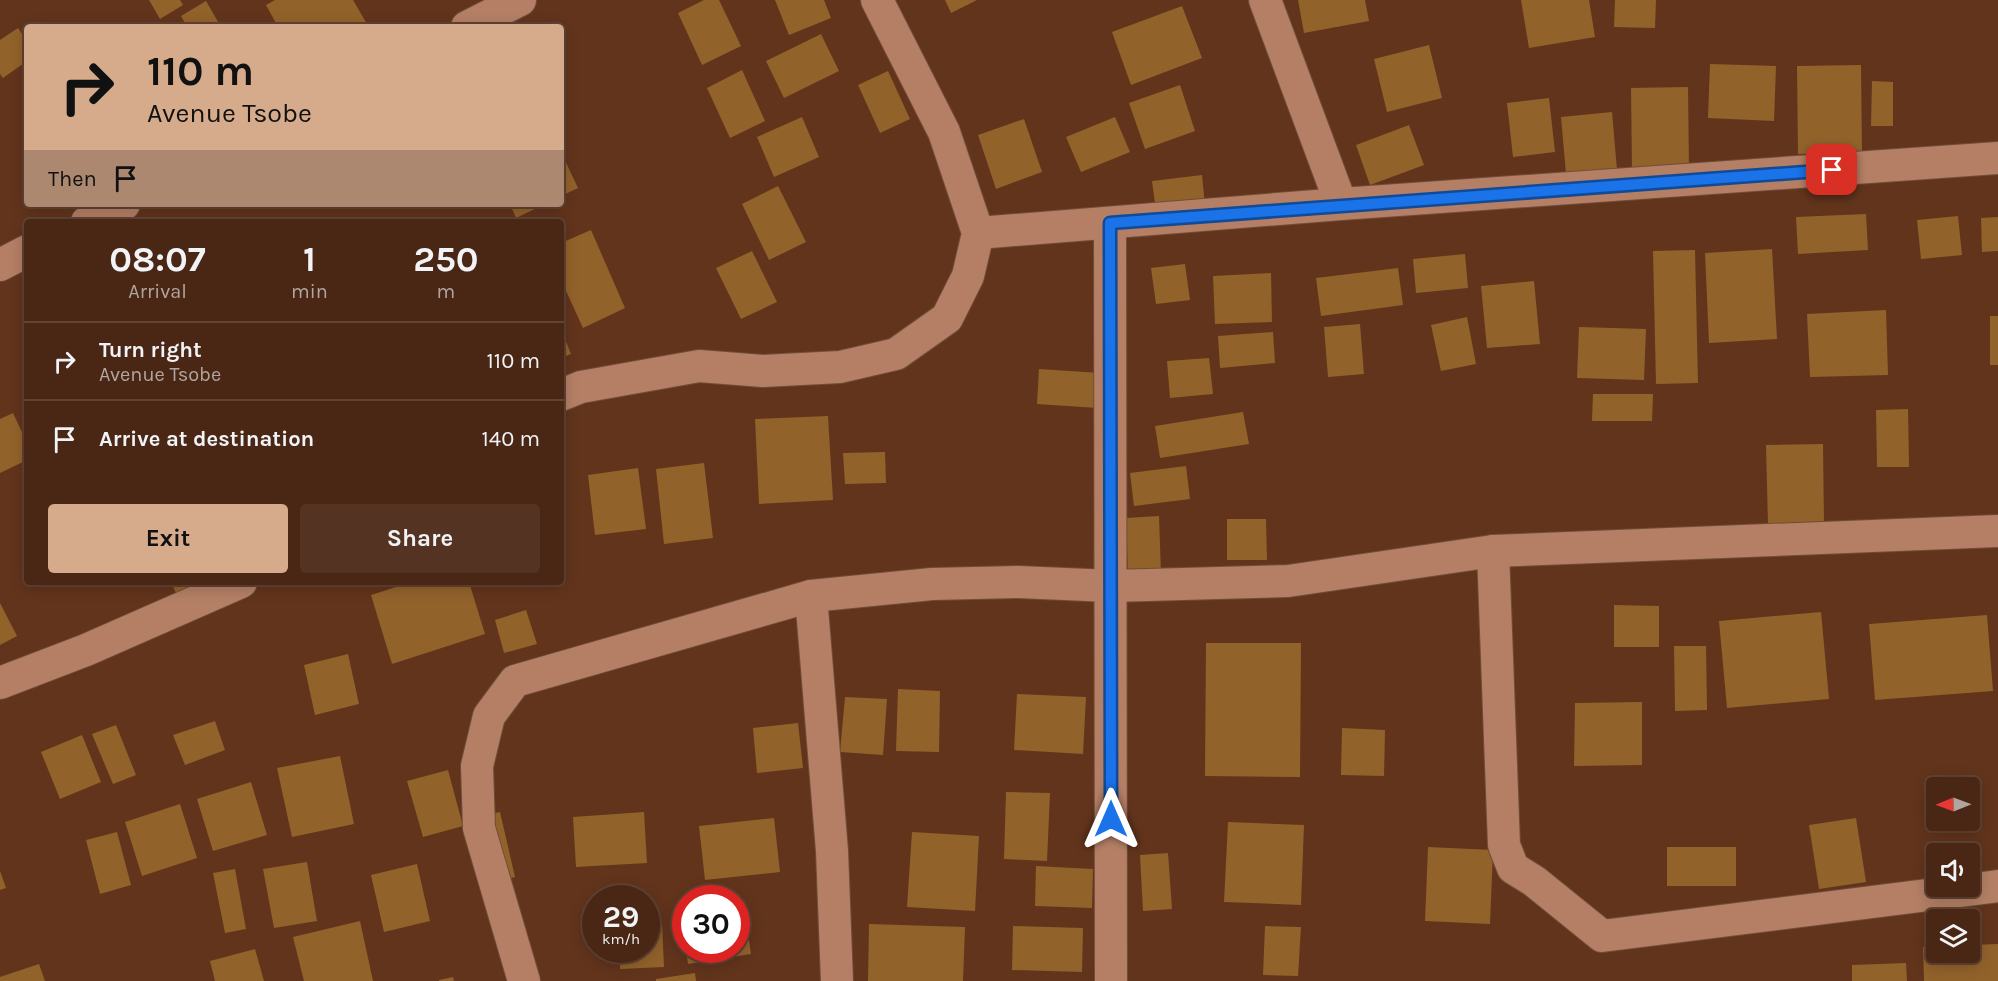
<!DOCTYPE html>
<style>
body{margin:0;font-family:Karla,sans-serif;background:#543322;color:#f1f3f6;height:100vh;display:flex;flex-direction:column;font-size:22px;white-space:nowrap}
*{box-sizing:border-box;margin:0}
p{font-size:20px;color:#b2a5a0}
.icon{flex:none;width:33px;height:33px;fill:none;stroke:currentColor;stroke-width:2;stroke-linecap:round;stroke-linejoin:round}
.map{position:relative;flex:1;overflow:hidden}
.sheet{position:absolute;left:24px;top:219px;width:540px;height:366px;display:flex;flex-direction:column;background:#4a2715;border-radius:6px;box-shadow:0 3px 15px #0003,0 0 0 2px #614434}
.sheet>*{flex:none}
.top-card{position:absolute;left:24px;top:24px;width:540px;height:183px;border-radius:6px;box-shadow:0 3px 15px #0003,0 0 0 2px #614434;background:#d6ab8b;color:#111;overflow:hidden}
.needle{width:39px;rotate:269deg}
.buttons{position:absolute;left:1926px;top:777px;display:grid;gap:12px}
.buttons a{display:grid;place-items:center;width:54px;height:54px;border-radius:6px;background:#4a2715;box-shadow:0 3px 15px #0003,0 0 0 2px #614434;font-size:30px}
.speed{position:absolute;left:582px;top:885px;display:flex;gap:12px;font-size:30px;font-weight:700;text-align:center}
.speed>*{display:grid;place-content:center;width:78px;height:78px;border-radius:50%;background:#4a2715;box-shadow:0 3px 15px #0003,0 0 0 2px #614434;line-height:1}
.speed small{font-size:15px;font-weight:400}
.speed .limit{border:9px solid #d22;background:#fff;color:#111}
.pin{position:absolute;display:grid;place-items:center;width:51px;height:51px;color:#fff;margin:-26px;border-radius:12px;box-shadow:0 3px 9px #0006}
.me{position:absolute;width:66px;margin:-33px;rotate:0deg;stroke-linejoin:round;filter:drop-shadow(0 0 4px #0008)}
.turn{display:flex;align-items:center;gap:21px;height:126px;padding:0 24px;font-size:27px}
.turn .icon{width:78px;height:78px;stroke-width:2.5}
.turn b{display:block;font-size:42px;line-height:51px}
.then{display:flex;align-items:center;height:57px;padding:0 24px;background:#0003;gap:12px;font-size:22px}
.eta{display:flex;justify-content:space-evenly;align-items:center;height:102px;text-align:center}
.eta b{font-size:36px;font-weight:700;line-height:42px}
.cta{display:flex;gap:12px;margin-top:auto;padding:12px 24px}
.cta a{flex:1;height:69px;border-radius:6px;background:#d6ab8b;color:#111;font-size:24px;font-weight:700;line-height:69px;text-align:center}
.cta a+a{background:#543322;color:#f1f3f6}
ul{padding:0;list-style:none}
li{display:flex;align-items:center;gap:18px;height:78px;padding:0 24px;border-top:2px solid #614434}
li div{flex:1}
li b{display:block;font-size:22px}
li em{font-style:normal}
.map>svg:first-child{display:block}
.building{fill:#92622b}
.lines{fill:none;stroke-linecap:round;stroke-linejoin:round}
.minor-casing{stroke:#714d39;stroke-width:34}
.minor{stroke:#b47f65;stroke-width:32}
.route-casing{stroke:#114b97;stroke-width:15}
.route{stroke:#1a73e8;stroke-width:10}
</style>
<div class="map">
<svg width="1998" height="981" viewBox="0 0 1998 981">
<rect width="100%" height="100%" fill="#62341c"/>
<!-- building -->
<g class="building">
<polygon points="149,0 180,0 183,5 160,19"/>
<polygon points="275,0 353,0 367,24 362,27 278,27 266,5"/>
<polygon points="704,0 719,0 741,46 702,65 678,13"/>
<polygon points="775,0 824,0 831,18 789,35"/>
<polygon points="945,0 977,0 951,13"/>
<polygon points="1298,0 1365,0 1369,21 1304,33"/>
<polygon points="1521,0 1589,0 1595,37 1529,48"/>
<polygon points="1615,0 1656,0 1655,28 1614,27"/>
<polygon points="206,1 221,27 187,27 181,16"/>
<polygon points="1182,6 1202,58 1131,85 1112,32"/>
<polygon points="18,28 27,41 27,61 3,78 0,74 0,40"/>
<polygon points="821,34 839,71 784,98 766,61"/>
<polygon points="1429,45 1442,98 1387,112 1374,59"/>
<polygon points="1710,64 1776,66 1774,121 1708,118"/>
<polygon points="1861,65 1862,153 1798,154 1797,66"/>
<polygon points="742,70 765,121 730,138 707,88"/>
<polygon points="888,71 910,119 880,133 858,85"/>
<polygon points="1872,81 1893,82 1893,126 1871,126"/>
<polygon points="1180,85 1195,131 1145,149 1129,103"/>
<polygon points="1688,87 1689,171 1632,171 1631,88"/>
<polygon points="1549,98 1555,152 1513,157 1507,103"/>
<polygon points="1612,112 1617,170 1566,174 1561,117"/>
<polygon points="802,117 819,157 774,177 757,137"/>
<polygon points="1115,117 1130,152 1081,172 1066,137"/>
<polygon points="1024,119 1042,172 996,189 978,135"/>
<polygon points="1409,125 1424,165 1370,185 1356,145"/>
<polygon points="561,152 578,188 561,196"/>
<polygon points="1202,175 1205,206 1156,211 1152,181"/>
<polygon points="778,186 806,242 769,260 742,204"/>
<polygon points="510,204 545,204 516,218"/>
<polygon points="1866,214 1868,250 1798,254 1796,217"/>
<polygon points="1958,216 1962,255 1921,259 1917,220"/>
<polygon points="1998,217 1998,251 1982,252 1981,218"/>
<polygon points="591,230 625,308 583,328 561,280 561,243"/>
<polygon points="1772,249 1777,339 1709,343 1705,253"/>
<polygon points="1695,250 1698,383 1656,384 1653,251"/>
<polygon points="752,251 777,302 741,319 716,268"/>
<polygon points="1465,254 1468,288 1416,293 1413,259"/>
<polygon points="1185,264 1190,300 1156,304 1151,268"/>
<polygon points="1398,268 1403,305 1321,316 1316,278"/>
<polygon points="1271,273 1272,322 1215,324 1213,276"/>
<polygon points="1534,281 1540,344 1487,348 1481,286"/>
<polygon points="1886,310 1888,375 1810,377 1807,314"/>
<rect x="1990" y="316" width="8" height="49"/>
<polygon points="1467,317 1476,364 1441,371 1431,325"/>
<polygon points="1360,324 1364,374 1328,377 1324,327"/>
<polygon points="1579,327 1646,329 1644,380 1577,378"/>
<polygon points="561,329 571,354 561,358"/>
<polygon points="1273,332 1275,363 1220,368 1218,336"/>
<polygon points="1209,358 1213,394 1170,398 1167,361"/>
<polygon points="1039,369 1100,373 1098,408 1037,404"/>
<polygon points="1593,394 1653,394 1652,421 1592,421"/>
<polygon points="1908,409 1909,467 1877,467 1876,410"/>
<polygon points="1243,412 1249,444 1160,458 1155,426"/>
<polygon points="13,413 27,443 27,460 0,473 0,419"/>
<polygon points="828,416 833,500 759,504 755,419"/>
<polygon points="1823,444 1824,524 1768,525 1766,445"/>
<polygon points="885,452 886,483 845,484 843,453"/>
<polygon points="704,463 713,538 664,544 656,469"/>
<polygon points="1186,466 1190,499 1134,506 1130,473"/>
<polygon points="638,468 646,529 595,535 588,475"/>
<polygon points="1159,516 1161,574 1128,576 1126,518"/>
<polygon points="1227,519 1266,519 1267,560 1227,560"/>
<polygon points="171,582 203,582 177,595"/>
<polygon points="412,582 469,582 485,634 392,664 371,595"/>
<polygon points="0,603 17,636 0,645"/>
<polygon points="1614,605 1659,606 1659,647 1614,647"/>
<polygon points="526,610 537,644 504,653 495,620"/>
<polygon points="1821,612 1829,699 1727,708 1719,621"/>
<polygon points="1987,615 1993,691 1875,700 1869,624"/>
<polygon points="1206,643 1301,643 1300,777 1205,776"/>
<polygon points="1674,646 1706,646 1707,710 1675,711"/>
<polygon points="348,654 359,704 315,715 304,665"/>
<polygon points="898,689 940,691 939,752 896,751"/>
<polygon points="1017,694 1086,697 1083,754 1014,750"/>
<polygon points="845,697 887,699 883,755 840,752"/>
<polygon points="1642,702 1642,765 1574,766 1575,703"/>
<polygon points="215,721 225,750 185,765 173,735"/>
<polygon points="798,723 803,768 757,773 753,728"/>
<polygon points="116,725 136,775 113,784 92,734"/>
<polygon points="1342,728 1385,730 1384,776 1341,775"/>
<polygon points="82,735 101,782 60,799 41,752"/>
<polygon points="340,756 354,824 292,837 277,768"/>
<polygon points="448,770 463,826 423,837 407,781"/>
<polygon points="251,782 267,835 213,851 197,799"/>
<polygon points="1006,792 1050,793 1047,861 1004,859"/>
<polygon points="180,804 197,858 142,876 125,822"/>
<polygon points="500,812 515,877 501,881 486,815"/>
<polygon points="644,812 647,863 576,867 573,817"/>
<polygon points="774,818 780,872 705,880 699,826"/>
<polygon points="1856,818 1866,882 1819,889 1809,825"/>
<polygon points="1228,822 1304,825 1301,905 1224,902"/>
<polygon points="117,832 131,885 100,894 86,840"/>
<polygon points="912,832 979,836 975,911 907,907"/>
<polygon points="1428,847 1493,850 1490,924 1425,921"/>
<rect x="1667" y="847" width="69" height="39"/>
<polygon points="1168,853 1172,909 1143,911 1140,855"/>
<polygon points="307,862 317,921 274,928 263,869"/>
<polygon points="417,864 430,921 384,932 371,875"/>
<polygon points="1036,866 1093,869 1092,908 1035,906"/>
<polygon points="235,869 246,929 225,933 213,873"/>
<polygon points="0,871 6,888 0,890"/>
<polygon points="743,902 751,954 688,964 686,950 736,950 736,903"/>
<polygon points="686,911 686,939 684,940 680,912"/>
<polygon points="360,921 373,981 304,981 293,937"/>
<polygon points="662,923 664,967 620,969 620,950 646,950 646,924"/>
<polygon points="869,924 965,927 963,981 868,981"/>
<polygon points="1013,926 1083,928 1082,972 1012,970"/>
<polygon points="1265,926 1301,927 1298,976 1263,975"/>
<polygon points="1998,944 1998,981 1924,981 1923,947 1936,946 1936,952 1970,952 1970,945"/>
<polygon points="255,949 264,981 215,981 210,961"/>
<polygon points="1906,963 1907,981 1852,981 1852,965"/>
<polygon points="39,964 45,981 0,981 0,977"/>
<polygon points="695,973 696,981 656,981 656,979"/>
<polygon points="453,977 454,981 439,981 439,980"/>
</g>
<g class="lines">
<defs>
<g id="minor">
<polyline points="1265,0 1341,204"/>
<polyline points="467,27 520,0"/>
<polyline points="87,222 124,204"/>
<polyline points="1110,223 1111,981"/>
<polyline points="978,233 1341,204 1998,158"/>
<polyline points="0,265 27,251"/>
<polyline points="561,395 581,387 699,366 763,371 840,367 896,354 947,318 968,276 978,233 944,132 877,0"/>
<polyline points="1493,551 1504,845 1513,868 1534,881 1602,936 1998,886"/>
<polyline points="811,596 832,851 837,981"/>
<polyline points="0,683 86,650 241,582"/>
<polyline points="524,981 479,828 477,766 489,716 515,681 811,596 932,584 1018,582 1111,586 1288,581 1493,551 1998,531"/>
</g>
</defs>
<!-- minor casing -->
<use href="#minor" class="minor-casing"/>
<!-- minor -->
<use href="#minor" class="minor"/>
</g>
<g class="lines">
<defs>
<polyline id="route" points="1111,819 1110,223 1832,170"/>
</defs>
<!-- route casing -->
<use href="#route" class="route-casing"/>
<!-- route -->
<use href="#route" class="route"/>
</g>
</svg>
<div class="buttons">
<a><svg class="needle" viewBox="-14 -14 28 28"><path d="M0-13l5 13h-10z" fill="#e53935"/><path d="M0 13l5-13h-10z" fill="#b2a5a0"/></svg></a>
<a><svg class="icon" aria-label="sound" viewBox="0 0 24 24"><path d="M4 9h4l5-4v14l-5-4H4zM17 9q2 3 0 6"/></svg></a>
<a><svg class="icon" aria-label="layers" viewBox="0 0 24 24"><path d="M12 4l9 5-9 5-9-5zM3 14l9 5 9-5"/></svg></a>
</div>
<div class="speed"><div>29<small>km/h</small></div><div class="limit">30</div></div>
<div class="pin" style="left:1832px;top:170px;background:#d93025"><svg class="icon" aria-label="arrive" viewBox="0 0 24 24"><path d="M6 21V4h12l-3 4 3 4H6"/></svg></div>
<svg class="me" style="left:1111px;top:819px" viewBox="-20 -20 40 40"><path d="M0-17L14 15 0 8-14 15z" fill="#1a73e8" stroke="#fff" stroke-width="4"/></svg>
<div class="top-card">
<div class="turn"><svg class="icon" aria-label="right" viewBox="0 0 24 24"><path d="M7 20v-9h11M14 6l5 5-5 5"/></svg><div><b>110 m</b>Avenue Tsobe</div></div>
<div class="then">Then<svg class="icon" aria-label="arrive" viewBox="0 0 24 24"><path d="M6 21V4h12l-3 4 3 4H6"/></svg></div>
</div>
<section class="sheet">
<div class="eta">
<div><b>08:07</b><p>Arrival</p></div>
<div><b>1</b><p>min</p></div>
<div><b>250</b><p>m</p></div>
</div>
<ul>
<li><svg class="icon" aria-label="right" viewBox="0 0 24 24"><path d="M7 20v-9h11M14 6l5 5-5 5"/></svg><div><b>Turn right</b><p>Avenue Tsobe</p></div><em>110 m</em></li>
<li><svg class="icon" aria-label="arrive" viewBox="0 0 24 24"><path d="M6 21V4h12l-3 4 3 4H6"/></svg><div><b>Arrive at destination</b></div><em>140 m</em></li>
</ul>
<div class="cta"><a>Exit</a><a>Share</a></div>
</section>
</div>
